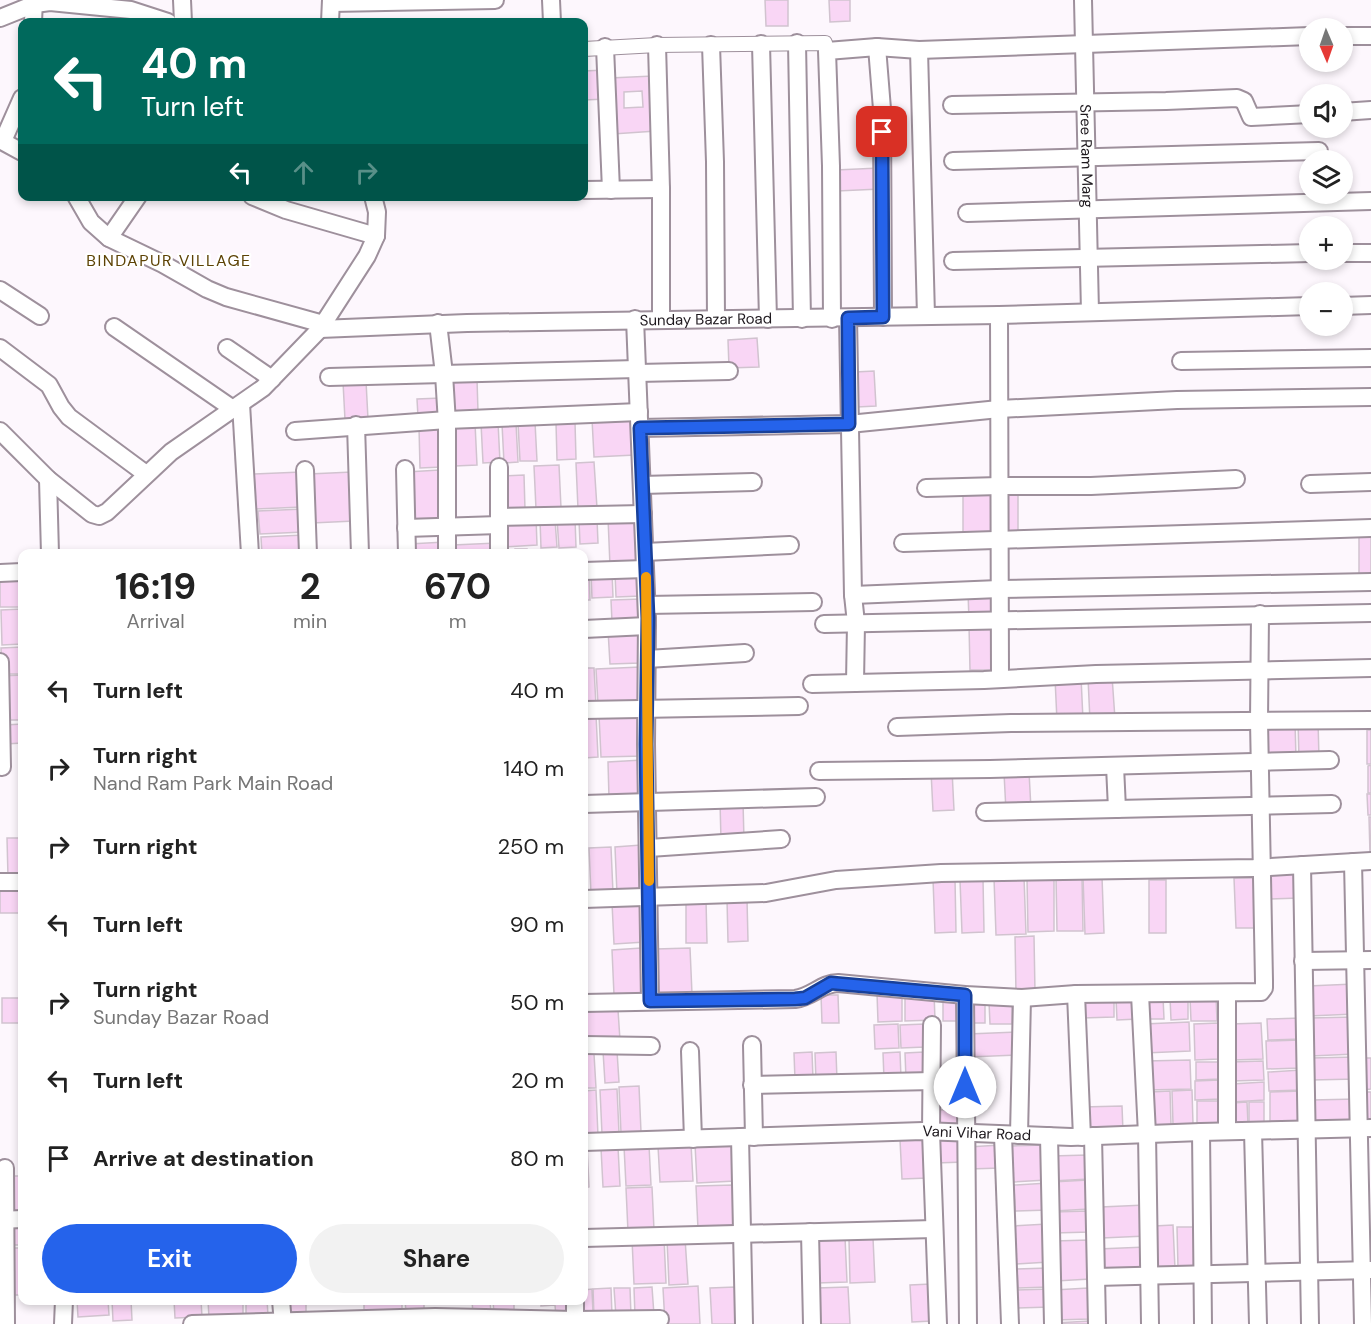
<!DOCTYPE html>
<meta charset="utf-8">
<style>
body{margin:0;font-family:"DM Sans",sans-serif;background:#f2f2f2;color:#222;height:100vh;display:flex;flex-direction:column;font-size:22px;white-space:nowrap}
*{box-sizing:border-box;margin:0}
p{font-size:20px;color:#767676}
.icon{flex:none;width:33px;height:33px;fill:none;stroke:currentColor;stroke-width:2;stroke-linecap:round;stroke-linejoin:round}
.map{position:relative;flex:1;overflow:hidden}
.details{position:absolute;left:18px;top:549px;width:570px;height:756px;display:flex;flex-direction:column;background:#fff;border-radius:12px;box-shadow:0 3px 9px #0003}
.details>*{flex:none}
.banner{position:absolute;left:18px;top:18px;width:570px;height:183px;border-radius:12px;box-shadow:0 3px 9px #0003;background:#00695c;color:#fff;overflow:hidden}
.needle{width:39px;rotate:178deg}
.fabs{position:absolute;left:1299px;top:18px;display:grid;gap:12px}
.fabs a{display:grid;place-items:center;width:54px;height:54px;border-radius:50%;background:#fff;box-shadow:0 3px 9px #0003;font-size:30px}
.pin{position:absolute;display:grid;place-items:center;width:51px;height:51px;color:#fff;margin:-26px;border-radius:12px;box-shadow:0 3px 9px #0006}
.me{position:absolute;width:66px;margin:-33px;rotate:0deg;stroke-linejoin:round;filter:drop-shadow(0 0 4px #0008)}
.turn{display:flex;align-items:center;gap:21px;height:126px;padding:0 24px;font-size:27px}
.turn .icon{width:78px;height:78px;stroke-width:2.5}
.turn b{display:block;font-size:42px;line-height:51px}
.lanes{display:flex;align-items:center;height:57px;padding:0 24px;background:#0003;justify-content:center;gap:30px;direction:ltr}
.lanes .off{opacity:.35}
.eta{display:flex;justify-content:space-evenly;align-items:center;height:102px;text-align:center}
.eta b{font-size:36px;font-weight:700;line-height:42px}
.primary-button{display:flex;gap:12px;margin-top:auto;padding:12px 24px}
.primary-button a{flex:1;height:69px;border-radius:36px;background:#2563eb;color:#fff;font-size:24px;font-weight:700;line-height:69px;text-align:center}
.primary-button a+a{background:#f2f2f2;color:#222}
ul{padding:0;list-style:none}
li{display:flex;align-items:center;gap:18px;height:78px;padding:0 24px}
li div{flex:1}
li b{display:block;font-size:22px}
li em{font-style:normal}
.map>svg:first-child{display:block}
.building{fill:#f9d6f5;stroke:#d1c3cf;stroke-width:1.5;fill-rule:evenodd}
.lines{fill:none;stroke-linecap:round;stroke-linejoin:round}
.pedestrian-casing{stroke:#9e909c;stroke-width:16}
.minor-casing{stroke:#9e909c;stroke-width:20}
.pedestrian{stroke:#fff;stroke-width:14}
.minor{stroke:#fff;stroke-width:16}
.route-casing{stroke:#184099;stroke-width:15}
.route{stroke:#2563eb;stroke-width:10}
.slow{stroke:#f59e0b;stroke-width:10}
.labels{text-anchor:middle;stroke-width:4.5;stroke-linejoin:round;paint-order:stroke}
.street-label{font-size:15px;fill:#1d181d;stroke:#fff}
.neighbourhood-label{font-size:16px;letter-spacing:1.5px;fill:#5d4305;stroke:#fff}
</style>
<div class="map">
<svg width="1371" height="1324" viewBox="0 0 1371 1324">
<rect width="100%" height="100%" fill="#fdf7fd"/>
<!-- building -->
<g class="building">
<polygon points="765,0 788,0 788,26 766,26"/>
<polygon points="829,0 850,0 850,21 830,22"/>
<polygon points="605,70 606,99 584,100 584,71"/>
<path d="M653,76l3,55 -43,3 -3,-56zM642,91l1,16 -19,1v-16z"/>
<polygon points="879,168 880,189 837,191 836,170"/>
<polygon points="757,338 759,367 729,368 728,340"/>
<polygon points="874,371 876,406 857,407 855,372"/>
<polygon points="477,379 478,412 454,414 452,380"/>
<polygon points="366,381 368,419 345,420 343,382"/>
<polygon points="441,398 442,416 418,417 417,399"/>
<polygon points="634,418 635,455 594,457 592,419"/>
<polygon points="498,422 500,462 483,463 481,423"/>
<polygon points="535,422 537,461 520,461 518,423"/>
<polygon points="575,422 576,459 557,460 556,423"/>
<polygon points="475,423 477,465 455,466 454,424"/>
<polygon points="516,423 518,462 504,463 502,424"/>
<polygon points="440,426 442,467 420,468 419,427"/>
<polygon points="594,462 597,508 578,509 576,463"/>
<polygon points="559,465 561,508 536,509 534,466"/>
<polygon points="439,470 441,524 410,525 407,472"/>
<polygon points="301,472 302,507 256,509 254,474"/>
<polygon points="352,472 354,521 312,523 309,474"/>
<polygon points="524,475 525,510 502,511 500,476"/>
<polygon points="998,490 998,537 963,537 963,491"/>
<rect x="1003" y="493" width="15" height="43"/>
<polygon points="303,509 304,532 260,534 258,511"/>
<polygon points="638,516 640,565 610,566 608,518"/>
<polygon points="536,517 537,545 502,547 501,519"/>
<polygon points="575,518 576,547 559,548 557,519"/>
<polygon points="597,519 598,543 580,544 579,520"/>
<polygon points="540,520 555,520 557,547 541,548"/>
<polygon points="1371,534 1371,579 1359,579 1359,535"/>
<polygon points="304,535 305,554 262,554 261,537"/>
<polygon points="445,542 445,554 410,554 409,544"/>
<polygon points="497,543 498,554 454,554 453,545"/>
<rect x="515" y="549" width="12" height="5"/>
<polygon points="589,572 590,600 584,600 584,573"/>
<polygon points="612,572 613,597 592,598 591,573"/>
<polygon points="640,572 641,596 616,597 615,573"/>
<rect x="0" y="581" width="22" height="26"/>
<polygon points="998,591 999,620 969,621 968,592"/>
<polygon points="641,599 642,620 612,622 611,600"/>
<polygon points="22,609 22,644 2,645 1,610"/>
<polygon points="998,624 999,670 970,670 969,625"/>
<polygon points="639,629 640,663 610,664 608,630"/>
<polygon points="22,647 22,674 2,674 1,648"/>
<polygon points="640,667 641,702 598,704 596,669"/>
<polygon points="584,668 594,668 596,706 584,707"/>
<polygon points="22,675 22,720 2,720 1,676"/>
<polygon points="1112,676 1115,719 1090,721 1088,678"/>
<polygon points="1081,677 1083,720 1057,721 1055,678"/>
<polygon points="641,713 643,756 601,757 599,715"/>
<polygon points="596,715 598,757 584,758 584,716"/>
<polygon points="1298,721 1318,721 1319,758 1299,759"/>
<polygon points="1295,722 1296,758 1265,759 1264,723"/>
<polygon points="22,724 22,743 5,744 5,725"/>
<rect x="1367" y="730" width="4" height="34"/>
<polygon points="642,760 643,797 609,798 608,762"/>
<polygon points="1371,765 1371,793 1368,793 1368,766"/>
<polygon points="952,770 954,810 933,811 931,771"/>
<polygon points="1029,772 1031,809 1006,811 1004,773"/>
<polygon points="1367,794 1371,794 1371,815 1368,815"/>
<polygon points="720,802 743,802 744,840 721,840"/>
<polygon points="1369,817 1371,817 1371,854 1370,854"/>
<polygon points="7,838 22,838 22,876 8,877"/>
<polygon points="641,845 643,893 617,894 615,847"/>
<polygon points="611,847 613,893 591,894 589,848"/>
<polygon points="1298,870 1299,898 1268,899 1268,871"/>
<polygon points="1024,877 1026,934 996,935 994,878"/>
<polygon points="1054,877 1054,931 1028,932 1027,878"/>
<polygon points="1056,877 1082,877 1083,931 1057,931"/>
<polygon points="1083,877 1102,877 1104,933 1085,934"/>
<polygon points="1234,878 1258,878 1259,928 1236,928"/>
<polygon points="933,879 955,879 956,932 935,933"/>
<polygon points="983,879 984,932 962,933 960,880"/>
<rect x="1149" y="880" width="17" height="53"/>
<polygon points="22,885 22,913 0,913 0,886"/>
<polygon points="727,899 747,899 748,941 728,942"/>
<polygon points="706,900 707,943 686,943 686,901"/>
<polygon points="644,901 645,942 614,944 612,903"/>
<polygon points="1034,936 1035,993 1016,994 1015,937"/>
<polygon points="641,948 643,994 614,995 612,950"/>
<polygon points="690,948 692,994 657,995 656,949"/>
<polygon points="1354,984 1355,1014 1309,1016 1308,986"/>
<polygon points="902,992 902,1021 878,1022 877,993"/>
<polygon points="905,993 934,993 935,1020 905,1021"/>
<polygon points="821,995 838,995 839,1023 822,1023"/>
<polygon points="963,995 964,1021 943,1021 943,996"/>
<polygon points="1188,996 1188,1019 1171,1020 1170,997"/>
<polygon points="1216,996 1217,1021 1191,1021 1190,997"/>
<polygon points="1137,997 1138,1019 1117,1020 1116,998"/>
<polygon points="1163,997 1164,1019 1143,1019 1142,998"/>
<rect x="2" y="998" width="20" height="25"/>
<polygon points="1114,998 1114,1017 1082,1018 1081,999"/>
<polygon points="967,1000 985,1000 985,1023 968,1023"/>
<polygon points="1012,1001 1012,1024 990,1024 989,1002"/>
<polygon points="618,1010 620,1040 584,1041 584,1012"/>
<polygon points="1354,1017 1355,1054 1311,1056 1310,1018"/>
<polygon points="1301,1018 1302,1039 1268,1040 1267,1019"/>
<polygon points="1189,1022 1190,1051 1145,1053 1144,1024"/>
<polygon points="1218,1023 1219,1059 1195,1060 1194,1024"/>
<polygon points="1261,1023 1263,1059 1233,1060 1231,1024"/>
<polygon points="898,1024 899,1048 875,1049 874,1025"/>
<polygon points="925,1024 925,1047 901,1048 900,1025"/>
<polygon points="1017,1032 1017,1055 969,1057 968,1034"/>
<polygon points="1300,1040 1301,1068 1267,1069 1266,1041"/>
<polygon points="603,1051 617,1051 619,1082 605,1083"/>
<polygon points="812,1052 813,1079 795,1080 794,1053"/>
<polygon points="836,1052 837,1080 816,1081 815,1053"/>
<polygon points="900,1052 901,1078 884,1079 883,1053"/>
<polygon points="924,1052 925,1079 906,1079 905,1053"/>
<polygon points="584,1054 594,1054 596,1088 584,1088"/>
<polygon points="1356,1057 1357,1079 1311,1080 1310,1058"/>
<polygon points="1361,1058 1371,1058 1371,1089 1362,1090"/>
<polygon points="1190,1060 1191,1089 1147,1090 1146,1061"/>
<polygon points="1263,1061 1264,1080 1232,1081 1231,1062"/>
<polygon points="1196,1062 1219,1062 1220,1079 1196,1080"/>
<polygon points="1301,1070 1302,1090 1269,1091 1268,1072"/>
<polygon points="1220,1080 1221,1099 1195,1100 1195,1081"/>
<polygon points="1264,1082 1264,1100 1232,1102 1232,1084"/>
<polygon points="639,1086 641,1132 621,1133 619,1087"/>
<polygon points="617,1089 619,1133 602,1134 600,1090"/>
<polygon points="596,1090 598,1136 584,1137 584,1091"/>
<polygon points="1192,1090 1193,1124 1173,1124 1172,1091"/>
<polygon points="1170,1091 1171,1125 1151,1125 1150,1092"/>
<polygon points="1302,1091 1303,1123 1270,1124 1270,1092"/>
<polygon points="1360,1092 1371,1092 1371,1121 1361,1122"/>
<polygon points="1357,1099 1358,1120 1312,1121 1312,1100"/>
<polygon points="1197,1101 1219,1101 1220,1123 1197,1124"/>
<polygon points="1247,1102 1248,1124 1233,1124 1232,1103"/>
<rect x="1249" y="1102" width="15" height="22"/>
<polygon points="1122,1106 1123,1132 1083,1133 1082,1107"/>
<polygon points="963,1109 964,1127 940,1128 939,1110"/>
<polygon points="963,1138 964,1162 936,1163 935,1140"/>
<polygon points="927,1139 928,1178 902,1179 900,1140"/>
<polygon points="733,1142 735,1181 697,1183 695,1144"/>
<polygon points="691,1144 693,1181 660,1182 658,1146"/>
<polygon points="584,1145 587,1145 589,1187 584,1188"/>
<polygon points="649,1145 651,1185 626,1186 624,1146"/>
<polygon points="1000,1145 1001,1168 969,1169 968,1147"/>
<polygon points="1045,1145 1047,1180 1013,1182 1011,1146"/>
<polygon points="618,1147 620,1186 603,1187 601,1148"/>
<polygon points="1088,1155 1089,1179 1052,1181 1051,1156"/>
<polygon points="7,1176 22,1176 22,1213 7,1214"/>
<polygon points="1088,1180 1089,1209 1054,1211 1052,1182"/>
<polygon points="1048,1183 1049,1210 1015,1211 1014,1185"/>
<polygon points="734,1185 737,1227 698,1229 696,1186"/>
<polygon points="652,1187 654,1230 628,1232 626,1188"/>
<polygon points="1145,1205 1146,1236 1102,1238 1101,1207"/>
<polygon points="1089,1211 1090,1232 1054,1233 1053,1212"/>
<rect x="7" y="1224" width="15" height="21"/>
<polygon points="1047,1224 1049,1262 1015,1264 1013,1226"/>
<polygon points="1173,1225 1175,1269 1156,1269 1154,1226"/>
<polygon points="1177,1227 1198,1227 1199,1267 1178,1268"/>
<polygon points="845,1237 847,1282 817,1283 815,1239"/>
<polygon points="664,1238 666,1283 634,1284 632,1239"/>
<polygon points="685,1238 688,1284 669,1285 667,1239"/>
<polygon points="873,1238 875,1282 850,1283 849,1239"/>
<polygon points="1089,1240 1090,1279 1056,1281 1054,1241"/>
<polygon points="1146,1247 1147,1269 1099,1271 1098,1249"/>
<polygon points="7,1248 22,1248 22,1295 8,1295"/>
<polygon points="1048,1268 1049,1287 1018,1288 1017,1269"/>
<polygon points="931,1284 932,1321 912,1322 910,1285"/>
<polygon points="698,1286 700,1324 665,1324 663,1288"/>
<polygon points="652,1287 654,1315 635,1316 634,1288"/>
<polygon points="735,1287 737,1324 712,1324 710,1288"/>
<polygon points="848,1287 850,1324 818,1324 817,1288"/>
<polygon points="611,1288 612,1315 594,1316 593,1289"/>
<polygon points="614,1288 630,1288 631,1316 616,1317"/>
<polygon points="1088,1288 1089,1319 1055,1320 1054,1290"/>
<polygon points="592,1289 593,1314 579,1315 579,1300 584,1300 584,1290"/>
<polygon points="1051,1289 1051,1307 1017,1308 1016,1290"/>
<polygon points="77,1300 108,1300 109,1315 78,1317"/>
<polygon points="112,1300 131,1300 132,1320 113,1321"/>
<polygon points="174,1300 201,1300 202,1317 175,1318"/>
<polygon points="208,1300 243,1300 243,1316 209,1318"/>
<polygon points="246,1300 267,1300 268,1315 246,1316"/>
<polygon points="287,1300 306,1300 306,1313 288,1314"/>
<polygon points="364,1300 402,1300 402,1310 364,1312"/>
<polygon points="405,1300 424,1300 424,1311 406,1312"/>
<polygon points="472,1300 490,1300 491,1314 473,1315"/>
<polygon points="493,1300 514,1300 514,1314 494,1315"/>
<polygon points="541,1300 569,1300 569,1317 556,1317 555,1305 541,1306"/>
<polygon points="1090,1321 1091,1324 1055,1324 1055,1323"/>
</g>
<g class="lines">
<defs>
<polyline id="pedestrian" points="584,49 657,45 825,43 827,51"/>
<g id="minor">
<polyline points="182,0 183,22"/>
<polyline points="551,0 552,22"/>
<path id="s1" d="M1083,0l7,312"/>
<polyline points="331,3 495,0"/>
<polyline points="0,18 35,4 50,2 131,10 168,22"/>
<polyline points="33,22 34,0"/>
<polyline points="330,22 331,0"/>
<polyline points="1342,36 1371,36"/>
<polyline points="797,43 802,319"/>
<polyline points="761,44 768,319"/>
<polyline points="657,45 661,189 661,319"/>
<polyline points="711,45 715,162 716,319"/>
<polyline points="605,47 611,190"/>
<polyline points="877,47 882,109 883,317"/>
<polyline points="919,50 926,316"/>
<polyline points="952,105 1166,101 1237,98 1244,101 1251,117 1310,114"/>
<polyline points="1342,112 1371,110"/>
<polyline points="0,140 22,152"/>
<polyline points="3,141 22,98"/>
<polyline points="953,161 1319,151"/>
<polyline points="584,190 661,189"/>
<polyline points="76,196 91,222 109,238 163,264 207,289 226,297 323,324"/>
<polyline points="252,196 286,210 376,236"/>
<polyline points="967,213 1371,201"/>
<polyline points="109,238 138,196"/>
<polyline points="1342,253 1371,253"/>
<polyline points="953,261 1310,253"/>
<polyline points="0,290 40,316"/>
<polyline points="1342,306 1371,305"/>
<polyline points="999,315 1000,679"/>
<polyline points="848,318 853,595 856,623 855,683"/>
<polyline points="635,319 647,618 646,744 650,1001"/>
<polyline points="832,319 831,166 827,51 877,47 919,50 1310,36"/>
<polyline points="438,323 444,374 447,423 447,554"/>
<polyline points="114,327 233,409"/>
<path id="s2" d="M320,329l147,-6 532,-8 311,-9"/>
<polyline points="0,348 49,385 61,407 69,417 146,474"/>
<polyline points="227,348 272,379"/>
<polyline points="1181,361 1371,358"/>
<polyline points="638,373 729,371"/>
<polyline points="329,377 637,369"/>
<polyline points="241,404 250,554"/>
<polyline points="356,425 360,554"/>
<polyline points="640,428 849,424 999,409 1177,400 1371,397"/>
<polyline points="0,431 48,479 92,514 99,516 107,512 171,452 263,388 320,329 367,256 376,236 377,212 373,196"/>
<polyline points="295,431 447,420 639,412"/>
<polyline points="405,469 407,554"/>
<polyline points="305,470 308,554"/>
<polyline points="48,479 50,554"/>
<polyline points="1310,484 1371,482"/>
<polyline points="642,485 753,482"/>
<polyline points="926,488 999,486 1091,486 1236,479"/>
<polyline points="499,517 643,514"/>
<polyline points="406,528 499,525"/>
<polyline points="903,543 1371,528"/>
<polyline points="645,552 790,545"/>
<polyline points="499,554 499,467"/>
<polyline points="584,571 645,569"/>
<polyline points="0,573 22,572"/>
<polyline points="853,595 999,589 1371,582"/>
<polyline points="647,605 813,602"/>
<polyline points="824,624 1371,613"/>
<polyline points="584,629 647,626"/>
<polyline points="647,659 745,653"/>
<polyline points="0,662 2,767"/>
<polyline points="812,684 984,680 1096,674 1371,668"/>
<polyline points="584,710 799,706"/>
<polyline points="897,727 1011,723 1371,720"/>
<polyline points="1115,766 1117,809"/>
<polyline points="819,771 990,769 1330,760"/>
<polyline points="584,804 816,797"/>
<polyline points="985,812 1332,804"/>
<polyline points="649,848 781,839"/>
<polyline points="1353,862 1363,1324"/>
<polyline points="1302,865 1310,1324"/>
<polyline points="0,882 22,882"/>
<polyline points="584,899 766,893 836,880 941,873 1254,868 1371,861"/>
<polyline points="1303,961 1371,960"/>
<polyline points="1076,994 1082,1137"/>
<polyline points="1140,994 1147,1134 1150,1324"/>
<polyline points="965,995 968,1324"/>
<path d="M584,1003l211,-4c17,-2 27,-16 43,-16l127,12 57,3 54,-4 185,-2 3,-4v-7l-5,-260 1,-107"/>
<polyline points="932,1025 931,1132 938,1324"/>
<polyline points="584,1045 651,1046"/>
<polyline points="752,1045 754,1137"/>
<polyline points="690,1051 693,1139"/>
<polyline points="752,1085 933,1081"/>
<polyline points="1227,1131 1227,993"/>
<polyline points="1253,1131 1258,1324"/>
<polyline points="1201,1132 1203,1324"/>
<polyline points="1003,1135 1010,1324"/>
<polyline points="1019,1135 1022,998"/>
<polyline points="1049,1136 1053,1324"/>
<polyline points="1093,1136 1097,1324"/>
<polyline points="740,1137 744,1324"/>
<path id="s3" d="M584,1142l339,-11 148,6 130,-5 170,-4"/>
<polyline points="5,1168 6,1324"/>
<polyline points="0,1220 22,1219"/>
<polyline points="810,1232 812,1324"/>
<polyline points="584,1238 934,1229"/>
<polyline points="1096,1277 1370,1270"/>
<polyline points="281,1300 283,1324"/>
<polyline points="575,1300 575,1324"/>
<polyline points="63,1324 64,1300"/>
<polyline points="192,1324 435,1317 575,1320 660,1319"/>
</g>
</defs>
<!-- pedestrian casing -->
<use href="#pedestrian" class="pedestrian-casing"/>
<!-- minor casing -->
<use href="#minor" class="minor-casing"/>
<!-- pedestrian -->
<use href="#pedestrian" class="pedestrian"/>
<!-- minor -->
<use href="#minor" class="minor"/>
</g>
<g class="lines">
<defs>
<polyline id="route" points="882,132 883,317 848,318 849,424 640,428 648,618 646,744 650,1001 795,999 805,998 831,983 965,995 965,1087"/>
</defs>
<!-- route casing -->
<use href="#route" class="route-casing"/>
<!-- route -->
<use href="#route" class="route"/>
<!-- slow -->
<polyline class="slow" points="646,577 649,881"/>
</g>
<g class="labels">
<!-- street labels -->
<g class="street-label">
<text dy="5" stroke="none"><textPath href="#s1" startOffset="156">Sree Ram Marg</textPath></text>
<text dy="5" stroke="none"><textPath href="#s2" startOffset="386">Sunday Bazar Road</textPath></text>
<text dy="5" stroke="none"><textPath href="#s3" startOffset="393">Vani Vihar Road</textPath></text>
</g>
<!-- neighbourhood labels -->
<g class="neighbourhood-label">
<text x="169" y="266">BINDAPUR VILLAGE</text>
</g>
</g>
</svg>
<div class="fabs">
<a><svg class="needle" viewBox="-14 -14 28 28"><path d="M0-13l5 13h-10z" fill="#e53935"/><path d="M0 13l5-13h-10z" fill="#767676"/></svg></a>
<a><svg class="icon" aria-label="sound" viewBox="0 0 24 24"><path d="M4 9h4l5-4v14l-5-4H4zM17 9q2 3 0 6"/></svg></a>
<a><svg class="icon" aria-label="layers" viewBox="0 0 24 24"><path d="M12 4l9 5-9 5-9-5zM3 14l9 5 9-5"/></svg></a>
<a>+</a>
<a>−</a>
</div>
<div class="pin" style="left:882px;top:132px;background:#d93025"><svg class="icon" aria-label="arrive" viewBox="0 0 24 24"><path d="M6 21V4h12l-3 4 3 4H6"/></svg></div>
<svg class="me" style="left:965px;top:1087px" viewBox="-20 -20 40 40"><circle r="19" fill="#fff"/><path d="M0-13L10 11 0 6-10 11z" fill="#2563eb"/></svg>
<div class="banner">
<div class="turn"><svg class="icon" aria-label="left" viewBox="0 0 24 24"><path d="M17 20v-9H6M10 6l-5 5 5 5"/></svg><div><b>40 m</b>Turn left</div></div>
<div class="lanes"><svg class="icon" aria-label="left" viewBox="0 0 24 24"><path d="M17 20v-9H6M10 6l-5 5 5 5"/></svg><svg class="icon off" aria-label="ahead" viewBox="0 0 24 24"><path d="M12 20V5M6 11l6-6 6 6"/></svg><svg class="icon off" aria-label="right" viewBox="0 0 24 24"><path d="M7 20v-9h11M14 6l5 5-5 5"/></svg></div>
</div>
<section class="details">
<div class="eta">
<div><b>16:19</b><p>Arrival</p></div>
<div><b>2</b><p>min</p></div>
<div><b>670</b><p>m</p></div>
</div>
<ul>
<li><svg class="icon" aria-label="left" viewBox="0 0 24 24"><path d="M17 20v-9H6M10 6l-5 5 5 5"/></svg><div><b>Turn left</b></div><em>40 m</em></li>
<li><svg class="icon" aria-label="right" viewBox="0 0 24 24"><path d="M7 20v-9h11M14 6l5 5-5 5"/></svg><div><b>Turn right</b><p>Nand Ram Park Main Road</p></div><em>140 m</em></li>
<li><svg class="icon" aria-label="right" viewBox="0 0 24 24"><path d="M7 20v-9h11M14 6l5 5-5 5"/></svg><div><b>Turn right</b></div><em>250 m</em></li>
<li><svg class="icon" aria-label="left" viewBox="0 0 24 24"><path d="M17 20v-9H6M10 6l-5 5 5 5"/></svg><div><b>Turn left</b></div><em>90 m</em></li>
<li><svg class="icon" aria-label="right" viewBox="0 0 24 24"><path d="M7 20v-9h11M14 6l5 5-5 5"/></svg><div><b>Turn right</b><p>Sunday Bazar Road</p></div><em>50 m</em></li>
<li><svg class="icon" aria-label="left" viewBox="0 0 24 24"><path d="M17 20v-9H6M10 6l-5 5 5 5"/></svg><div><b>Turn left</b></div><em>20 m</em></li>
<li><svg class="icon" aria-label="arrive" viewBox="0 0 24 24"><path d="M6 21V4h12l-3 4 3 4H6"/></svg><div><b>Arrive at destination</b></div><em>80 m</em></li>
</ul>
<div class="primary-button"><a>Exit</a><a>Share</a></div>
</section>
</div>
